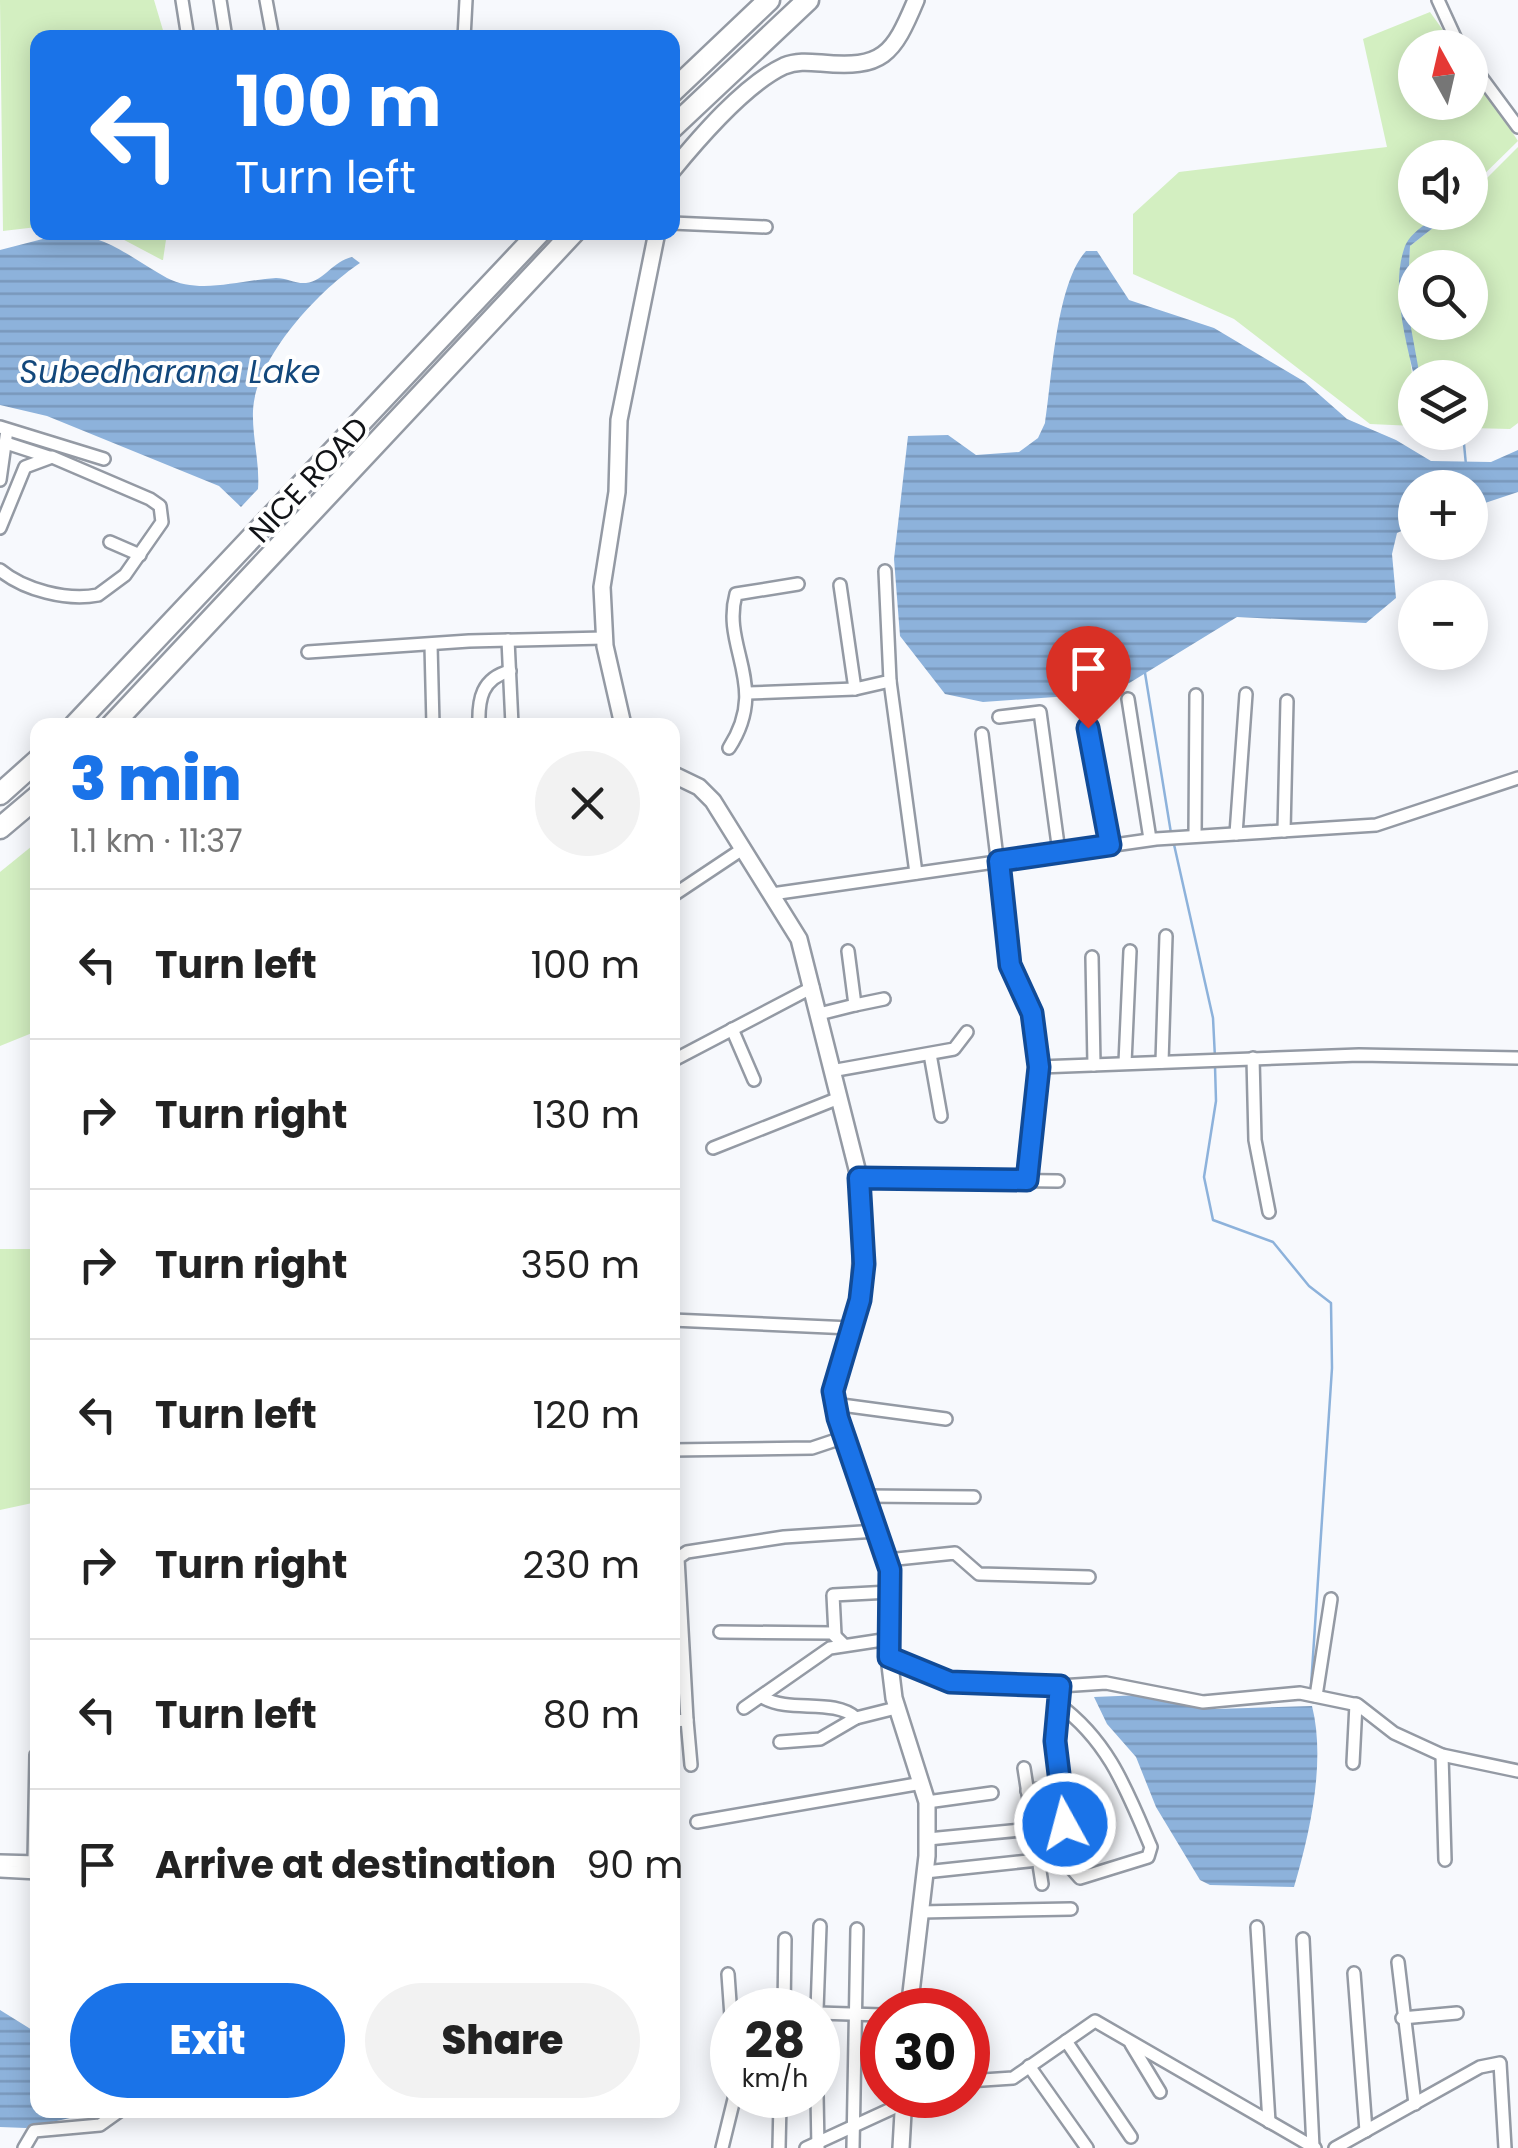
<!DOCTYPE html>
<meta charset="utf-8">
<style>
body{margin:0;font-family:Poppins,sans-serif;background:#f2f2f2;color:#222;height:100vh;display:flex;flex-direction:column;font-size:38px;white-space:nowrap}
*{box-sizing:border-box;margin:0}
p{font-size:32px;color:#767676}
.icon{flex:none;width:55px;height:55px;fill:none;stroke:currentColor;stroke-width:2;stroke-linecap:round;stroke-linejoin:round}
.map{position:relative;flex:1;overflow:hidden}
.panel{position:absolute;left:30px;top:718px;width:650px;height:1400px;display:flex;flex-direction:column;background:#fff;border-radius:20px;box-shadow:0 5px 25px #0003}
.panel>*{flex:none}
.banner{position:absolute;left:30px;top:30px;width:650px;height:210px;border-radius:20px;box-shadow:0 5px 25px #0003;background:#1a73e8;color:#fff;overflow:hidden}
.needle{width:65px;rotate:352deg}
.fabs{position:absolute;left:1398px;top:30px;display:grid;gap:20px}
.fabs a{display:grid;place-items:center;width:90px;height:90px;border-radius:50%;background:#fff;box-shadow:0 5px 25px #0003;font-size:50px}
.speed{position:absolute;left:710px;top:1988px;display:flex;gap:20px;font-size:50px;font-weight:700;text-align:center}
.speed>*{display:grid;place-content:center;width:130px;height:130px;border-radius:50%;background:#fff;box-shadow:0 5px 25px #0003;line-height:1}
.speed small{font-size:25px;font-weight:400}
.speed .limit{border:15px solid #d22;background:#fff;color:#111}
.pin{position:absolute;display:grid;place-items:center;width:85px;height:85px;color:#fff;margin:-102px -42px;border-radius:50% 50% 50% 0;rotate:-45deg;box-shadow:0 0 10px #0007}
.pin .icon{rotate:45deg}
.me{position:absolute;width:110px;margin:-55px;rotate:353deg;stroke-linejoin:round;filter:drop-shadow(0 0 8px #0008)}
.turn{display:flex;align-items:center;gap:35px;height:210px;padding:0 40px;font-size:45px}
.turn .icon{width:130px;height:130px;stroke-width:2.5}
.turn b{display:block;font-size:70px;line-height:85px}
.round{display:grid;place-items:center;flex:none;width:105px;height:105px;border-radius:52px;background:#f2f2f2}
.headline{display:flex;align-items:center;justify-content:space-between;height:170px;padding:0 40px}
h1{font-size:60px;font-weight:800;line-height:75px;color:#1a73e8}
.action{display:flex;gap:20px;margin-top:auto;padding:20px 40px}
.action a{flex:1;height:115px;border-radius:60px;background:#1a73e8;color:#fff;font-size:40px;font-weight:800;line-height:115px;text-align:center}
.action a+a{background:#f2f2f2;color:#222}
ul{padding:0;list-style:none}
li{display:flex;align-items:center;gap:30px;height:150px;padding:0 40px;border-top:2px solid #e0e0e0}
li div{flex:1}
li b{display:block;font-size:38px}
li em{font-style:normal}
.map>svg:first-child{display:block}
.grass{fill:#d3efc1;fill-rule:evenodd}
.water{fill:url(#water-rules)}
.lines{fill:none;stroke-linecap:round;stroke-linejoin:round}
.stream{stroke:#8db2db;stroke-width:2.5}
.street-casing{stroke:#949aa4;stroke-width:16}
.secondary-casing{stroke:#949aa4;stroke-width:20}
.highway-casing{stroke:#949aa4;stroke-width:25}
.street{stroke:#fff;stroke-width:11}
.secondary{stroke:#fff;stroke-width:15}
.highway{stroke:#fff;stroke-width:20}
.route-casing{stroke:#114b97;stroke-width:25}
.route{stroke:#1a73e8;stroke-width:18}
.labels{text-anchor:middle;stroke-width:8;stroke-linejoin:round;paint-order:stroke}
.street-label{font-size:30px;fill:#111317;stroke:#fff}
.water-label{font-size:32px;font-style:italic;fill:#13487c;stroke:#fff}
</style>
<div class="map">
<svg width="1518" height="2148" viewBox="0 0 1518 2148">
<defs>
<pattern id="water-rules" width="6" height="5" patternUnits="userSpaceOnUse" patternTransform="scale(2.5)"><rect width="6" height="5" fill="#8db2db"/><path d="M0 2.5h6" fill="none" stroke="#7998bb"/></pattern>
</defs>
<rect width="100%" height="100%" fill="#f7f9fd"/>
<!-- grass -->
<g class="grass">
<polygon points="0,0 154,0 165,37 38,38 37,227 3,231"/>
<path d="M1430,12l25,35 -40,1v54h55v-33l48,72 -48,47v-30h-55v54l29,1 -36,28c-11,70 7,117 7,185l-45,-2 -136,-105 -101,-45v-60l46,-42 208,-25 -24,-108z"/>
<path d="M1518,147v276l-8,6 -40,-1v-50l-50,-1 -2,-4 -11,-67 3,-60 42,-33 18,-1v-17zM1415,268h55v54h-55z"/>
<polygon points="111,233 167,233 163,260 162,260"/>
<polygon points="37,842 37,1031 0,1046 0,872"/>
<polygon points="0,1249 38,1249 37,1502 0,1510"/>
</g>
<!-- water -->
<g class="water">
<path d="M1444,212l8,1 -42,33 -3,60 13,71 -5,3c-9,-39 -24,-92 -11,-131 5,-17 27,-28 40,-37z"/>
<path d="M62,234c44,-1 70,25 105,44 33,17 73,2 109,0 10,0 20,6 30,5 18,-2 27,-22 46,-26l8,6c-41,27 -105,95 -107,148 -1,26 7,52 5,78l-17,18 -22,-21 -172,-70 -47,-11v-155z"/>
<path d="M1086,251h11l32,49 85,28 91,54 42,37 49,21 35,21 60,1 27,-12v42l-48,16v-20h-55v37l-18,8 -5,21 4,44 -30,25 -129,-6 -124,76 -130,9 -38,-8 -45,-58 -6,-77 14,-123 40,-1 28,20 43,-3 19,-14 7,-15c7,-45 11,-139 41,-172z"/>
<path d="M1142,1695l74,14 96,-3c14,55 -2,127 -18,181l-84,-2 -10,-5 -44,-73 -20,-50 -29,-33 -13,-27z"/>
<polygon points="0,2010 37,2033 38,2110 105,2110 26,2128 0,2127"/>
</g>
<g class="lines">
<!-- stream -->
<g class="stream">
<polyline points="1452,432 1464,444 1466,465"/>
<polyline points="1145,673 1171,833"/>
<polyline points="1173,840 1213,1018 1215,1058"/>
<polyline points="1215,1066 1216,1101 1204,1177 1213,1220 1273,1242 1309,1286 1331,1303 1332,1368 1311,1686"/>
</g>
<defs>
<g id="street">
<polyline points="182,0 188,38"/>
<polyline points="220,0 226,38"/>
<polyline points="266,0 273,38"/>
<polyline points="1438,0 1460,48"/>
<polyline points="464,38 466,0"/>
<polyline points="1470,62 1518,127"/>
<polyline points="672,223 766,227"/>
<polyline points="0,427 104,459"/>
<polyline points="6,443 49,457"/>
<polyline points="0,480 7,430"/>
<path d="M0,528l25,-61 27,-10 98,42 10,7 2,16 -37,53 -27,20c-31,6 -74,-5 -98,-25"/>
<polyline points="110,542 140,555"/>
<polyline points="840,585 855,689 890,681 885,571"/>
<polyline points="508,640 512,725"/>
<polyline points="431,645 433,725"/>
<polyline points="308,652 469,641 604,638"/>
<polyline points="890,681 916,873"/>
<polyline points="748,693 855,689"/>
<polyline points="1128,699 1150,839"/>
<polyline points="999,717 1040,712 1059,852"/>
<path d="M479,725c-1,-26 3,-47 31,-54"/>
<polyline points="1089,728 1110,845"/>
<polyline points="982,734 1010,965 1032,1013 1039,1067 1027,1181"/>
<path d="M729,748c41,-63 -8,-100 7,-154l62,-10"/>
<polyline points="1284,831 1287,701"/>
<polyline points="1236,834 1246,694"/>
<polyline points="1195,836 1196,695"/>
<polyline points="772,894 1156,839 1376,825 1518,778"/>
<polyline points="672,896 744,848"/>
<polyline points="1092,957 1094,1065"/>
<polyline points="855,1005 884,999"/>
<polyline points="819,1014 855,1005 848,951"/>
<polyline points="732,1029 754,1080"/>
<polyline points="930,1054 941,1116"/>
<polyline points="1253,1058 1255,1140 1269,1212"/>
<polyline points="672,1061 813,987"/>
<polyline points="1162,1062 1166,936"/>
<polyline points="1125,1063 1130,951"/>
<polyline points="1039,1067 1359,1055 1518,1058"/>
<polyline points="831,1071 954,1049 967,1032"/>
<polyline points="713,1148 839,1098"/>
<polyline points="859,1179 1058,1181"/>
<polyline points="672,1320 851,1328"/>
<polyline points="834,1404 946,1419"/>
<polyline points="672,1450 812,1448 845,1437"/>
<polyline points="865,1496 974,1497"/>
<polyline points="887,1560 955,1553 979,1574 1089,1577"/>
<polyline points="720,1632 832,1633 844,1645"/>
<polyline points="835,1635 833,1595 890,1592"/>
<polyline points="889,1657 950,1682 1060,1686 1106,1683 1203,1702 1300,1693 1358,1705 1394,1733 1442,1755 1518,1771"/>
<polyline points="1316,1696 1331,1599"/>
<path d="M764,1698c26,15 70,0 92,20"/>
<path d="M1058,1704c51,37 69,87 93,143l-3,10 -68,21 -8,-9c-13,-59 -18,-122 -12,-183"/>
<polyline points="744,1708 830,1648 889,1639"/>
<polyline points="687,1720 691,1765"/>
<polyline points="672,1721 687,1720 678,1558 687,1552 784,1537 877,1531"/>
<polyline points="780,1742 820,1739 856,1718 896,1708"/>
<polyline points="1442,1755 1445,1860"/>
<polyline points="1353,1763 1356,1704"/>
<polyline points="1024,1768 1042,1884"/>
<polyline points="1027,1791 1060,1785"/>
<polyline points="927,1802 992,1793"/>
<polyline points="697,1822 922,1783"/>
<polyline points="928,1839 1032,1829"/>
<polyline points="0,1861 38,1862"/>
<polyline points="34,1862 36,1755"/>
<polyline points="0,1871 38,1873"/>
<polyline points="925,1872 1038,1860"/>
<polyline points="920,1912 1071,1909"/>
<polyline points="1257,1927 1269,2122"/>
<polyline points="1303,1939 1313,2147"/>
<polyline points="1398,1962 1415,2104"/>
<polyline points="1354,1973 1366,2131"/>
<polyline points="728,1974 732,2031"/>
<polyline points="784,2010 785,1939"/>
<polyline points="817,2010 820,1926"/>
<polyline points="818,2013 882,2015"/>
<polyline points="1402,2018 1457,2013"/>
<polyline points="1066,2041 1131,2137"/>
<polyline points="1131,2044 1160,2092"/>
<polyline points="1029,2066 1087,2148"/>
<polyline points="968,2081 1013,2078 1095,2021 1315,2148"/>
<polyline points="817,2095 818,2148"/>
<polyline points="24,2148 34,2131 100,2125 121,2110"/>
<polyline points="722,2148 735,2095"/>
<polyline points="779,2148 780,2102"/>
<polyline points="806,2148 904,2103"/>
<polyline points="853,2148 857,1929"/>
<polyline points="1335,2148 1480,2067 1500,2063 1505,2148"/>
</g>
<g id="secondary">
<path d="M672,171c27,-33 73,-87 112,-105 12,-5 24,-4 37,-3 62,6 72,-8 95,-63"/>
<polyline points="623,725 605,646 602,587 617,492 619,420 657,232"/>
<polyline points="672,774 699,787 713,801 799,939 858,1173 863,1225 859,1300 833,1391 838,1418 890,1569 889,1657 894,1698 927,1802 927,1856 909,2010"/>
<polyline points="901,2148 904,2095"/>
</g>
<g id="highway">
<polyline points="672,92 769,0"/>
<polyline points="672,128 808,0"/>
<polyline points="75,725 540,232"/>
<polyline points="112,725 574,232"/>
<polyline points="0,794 38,760"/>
<polyline points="0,828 38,796"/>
</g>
</defs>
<!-- street casing -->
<use href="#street" class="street-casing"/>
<!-- secondary casing -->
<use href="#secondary" class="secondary-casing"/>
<!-- highway casing -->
<use href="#highway" class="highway-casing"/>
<!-- street -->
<use href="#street" class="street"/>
<!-- secondary -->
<use href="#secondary" class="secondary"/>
<!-- highway -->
<use href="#highway" class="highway"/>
</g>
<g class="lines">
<defs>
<polyline id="route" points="1065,1824 1055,1741 1060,1686 950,1682 889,1657 890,1570 838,1418 833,1391 860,1300 864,1264 859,1178 1027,1180 1039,1067 1032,1013 1010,965 999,861 1110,845 1088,728"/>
</defs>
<!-- route casing -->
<use href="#route" class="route-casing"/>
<!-- route -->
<use href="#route" class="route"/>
</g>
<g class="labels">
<!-- street labels -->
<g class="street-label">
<text transform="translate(309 480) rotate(-47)" y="10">NICE ROAD</text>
</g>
<!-- water labels -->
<g class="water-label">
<text x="170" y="383">Subedharana Lake</text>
</g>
</g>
</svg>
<div class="fabs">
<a><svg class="needle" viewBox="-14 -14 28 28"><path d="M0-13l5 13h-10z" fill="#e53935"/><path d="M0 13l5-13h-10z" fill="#767676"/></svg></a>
<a><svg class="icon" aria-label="sound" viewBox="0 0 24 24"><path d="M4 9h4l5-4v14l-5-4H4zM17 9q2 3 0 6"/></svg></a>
<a><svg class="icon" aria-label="search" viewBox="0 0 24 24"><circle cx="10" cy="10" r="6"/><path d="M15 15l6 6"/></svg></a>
<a><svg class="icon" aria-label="layers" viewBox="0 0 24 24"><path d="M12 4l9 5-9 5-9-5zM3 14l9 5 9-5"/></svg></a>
<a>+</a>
<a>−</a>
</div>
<div class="speed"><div>28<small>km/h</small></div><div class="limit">30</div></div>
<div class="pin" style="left:1088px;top:728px;background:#d93025"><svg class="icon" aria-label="arrive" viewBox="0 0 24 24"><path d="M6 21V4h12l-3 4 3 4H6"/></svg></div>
<svg class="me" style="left:1065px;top:1824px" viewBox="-20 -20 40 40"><circle r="17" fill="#1a73e8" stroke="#fff" stroke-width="3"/><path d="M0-11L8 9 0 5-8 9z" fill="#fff"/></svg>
<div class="banner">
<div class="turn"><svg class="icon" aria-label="left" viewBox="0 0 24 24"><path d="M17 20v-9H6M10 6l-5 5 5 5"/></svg><div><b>100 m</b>Turn left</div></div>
</div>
<section class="panel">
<div class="headline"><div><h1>3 min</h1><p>1.1 km · 11:37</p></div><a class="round"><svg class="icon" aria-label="close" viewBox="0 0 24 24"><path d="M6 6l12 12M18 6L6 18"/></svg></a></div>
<ul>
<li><svg class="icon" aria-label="left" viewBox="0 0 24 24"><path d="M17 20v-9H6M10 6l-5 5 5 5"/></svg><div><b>Turn left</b></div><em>100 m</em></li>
<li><svg class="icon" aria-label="right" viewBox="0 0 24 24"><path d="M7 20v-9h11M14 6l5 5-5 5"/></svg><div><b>Turn right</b></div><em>130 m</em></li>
<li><svg class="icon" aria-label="right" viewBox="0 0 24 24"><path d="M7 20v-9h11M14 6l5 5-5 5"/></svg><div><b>Turn right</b></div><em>350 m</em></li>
<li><svg class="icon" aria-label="left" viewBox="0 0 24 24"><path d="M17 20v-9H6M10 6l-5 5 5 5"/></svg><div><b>Turn left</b></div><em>120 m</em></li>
<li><svg class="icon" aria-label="right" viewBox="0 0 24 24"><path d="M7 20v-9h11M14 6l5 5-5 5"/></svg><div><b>Turn right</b></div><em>230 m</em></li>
<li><svg class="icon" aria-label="left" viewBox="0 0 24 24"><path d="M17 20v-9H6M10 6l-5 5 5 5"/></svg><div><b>Turn left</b></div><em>80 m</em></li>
<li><svg class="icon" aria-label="arrive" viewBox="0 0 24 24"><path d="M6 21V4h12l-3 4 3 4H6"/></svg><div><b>Arrive at destination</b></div><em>90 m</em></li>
</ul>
<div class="action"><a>Exit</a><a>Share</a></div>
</section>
</div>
